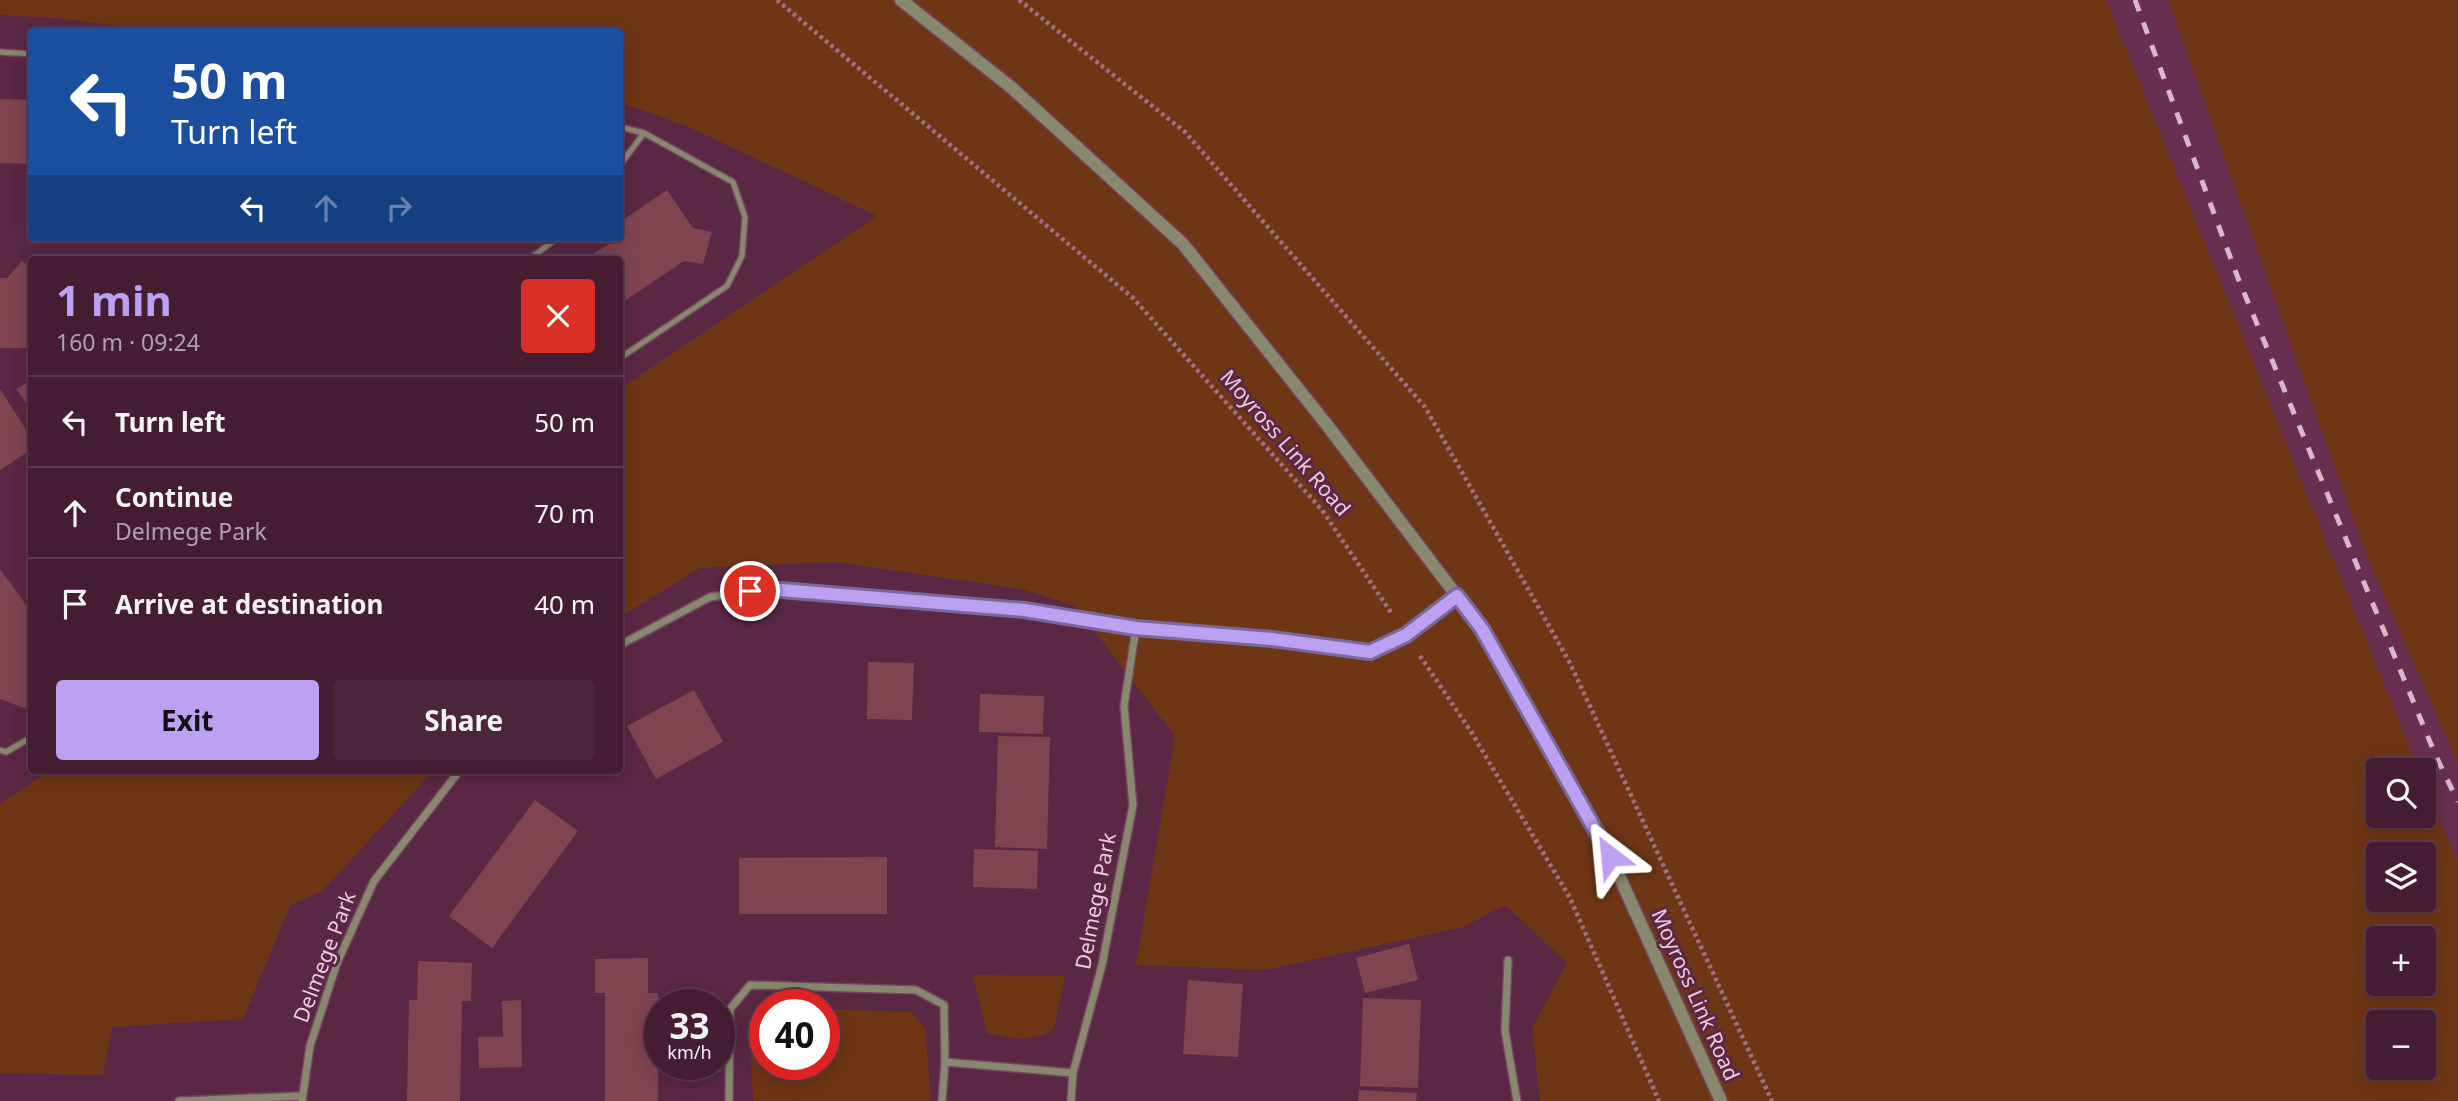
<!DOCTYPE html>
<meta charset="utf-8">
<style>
body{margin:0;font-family:"Noto Sans",sans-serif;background:#4b263b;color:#f1f3f6;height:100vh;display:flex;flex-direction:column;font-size:26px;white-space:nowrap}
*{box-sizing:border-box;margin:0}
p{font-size:23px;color:#afa2ac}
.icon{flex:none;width:38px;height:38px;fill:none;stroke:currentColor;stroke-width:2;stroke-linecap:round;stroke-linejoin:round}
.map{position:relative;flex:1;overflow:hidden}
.panel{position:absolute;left:28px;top:256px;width:595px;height:518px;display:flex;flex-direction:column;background:#441d33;border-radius:7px;box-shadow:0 4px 18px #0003,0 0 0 2px #5c3b4e}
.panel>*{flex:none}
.guide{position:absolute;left:28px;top:28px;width:595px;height:214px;border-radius:7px;box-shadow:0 4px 18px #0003,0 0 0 2px #5c3b4e;background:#1a4fa0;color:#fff;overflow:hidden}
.fabs{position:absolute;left:2366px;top:758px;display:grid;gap:14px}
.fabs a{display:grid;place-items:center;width:70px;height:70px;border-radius:7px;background:#441d33;box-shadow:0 4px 18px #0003,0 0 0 2px #5c3b4e;font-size:35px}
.speed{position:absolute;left:644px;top:989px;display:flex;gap:14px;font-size:35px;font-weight:700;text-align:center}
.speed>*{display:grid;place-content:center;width:91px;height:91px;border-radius:50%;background:#441d33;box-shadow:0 4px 18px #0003,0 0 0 2px #5c3b4e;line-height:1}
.speed small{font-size:18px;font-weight:400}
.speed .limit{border:10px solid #d22;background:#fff;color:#111}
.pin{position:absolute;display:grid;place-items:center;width:60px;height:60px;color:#fff;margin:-30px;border:4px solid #fff;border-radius:50%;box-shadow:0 2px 7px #0007}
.me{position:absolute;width:77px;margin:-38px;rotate:331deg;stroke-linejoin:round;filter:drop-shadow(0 0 5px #0008)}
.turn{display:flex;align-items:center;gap:24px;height:147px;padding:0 28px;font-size:32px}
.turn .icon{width:91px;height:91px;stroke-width:2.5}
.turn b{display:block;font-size:49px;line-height:60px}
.lanes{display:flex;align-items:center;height:66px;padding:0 28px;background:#0003;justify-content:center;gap:35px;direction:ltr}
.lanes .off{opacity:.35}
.round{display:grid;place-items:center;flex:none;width:74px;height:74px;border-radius:7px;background:#4b263b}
.summary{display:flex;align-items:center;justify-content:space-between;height:119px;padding:0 28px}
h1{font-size:42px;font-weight:700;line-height:52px;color:#bca0f2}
.primary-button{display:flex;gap:14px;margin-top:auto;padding:14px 28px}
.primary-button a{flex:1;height:80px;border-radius:7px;background:#bca0f2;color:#111;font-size:28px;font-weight:700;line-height:80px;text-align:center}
.primary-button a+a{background:#4b263b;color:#f1f3f6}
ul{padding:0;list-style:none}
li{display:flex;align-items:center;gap:21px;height:91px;padding:0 28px;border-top:2px solid #5c3b4e}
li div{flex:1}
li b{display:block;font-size:26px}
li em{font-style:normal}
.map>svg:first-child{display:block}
.built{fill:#692f50}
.green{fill:#6f3616;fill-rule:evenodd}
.building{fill:#804451}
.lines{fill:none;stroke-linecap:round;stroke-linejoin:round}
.service-casing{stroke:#74455f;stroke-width:8}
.minor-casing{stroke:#74455f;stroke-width:10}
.tertiary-casing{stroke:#74455f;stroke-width:15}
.path{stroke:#9c7188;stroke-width:4.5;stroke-dasharray:3.5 3.5;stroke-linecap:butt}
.service{stroke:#88886e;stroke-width:5}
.minor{stroke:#88886e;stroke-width:7}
.tertiary{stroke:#88886e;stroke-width:12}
.rail{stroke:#dab7c9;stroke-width:5;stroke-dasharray:12 12;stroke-linecap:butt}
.route-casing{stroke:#7a689d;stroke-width:18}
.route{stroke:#bca0f2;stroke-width:12}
.labels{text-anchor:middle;stroke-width:6;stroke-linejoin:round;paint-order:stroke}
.street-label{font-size:21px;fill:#edccdc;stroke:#5a2744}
</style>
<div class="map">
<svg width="2458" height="1101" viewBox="0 0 2458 1101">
<rect width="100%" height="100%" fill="#5a2744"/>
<!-- built -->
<polygon class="built" points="2106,0 2168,0 2366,555 2458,763 2458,865 2424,782 2424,770 2419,770 2260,385"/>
<!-- green -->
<g class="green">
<path d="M0,0h2106l313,770h-41v46h46v-34l34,83v236h-918l-8,-73 35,-65 -62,-58 -42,22 -198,43 -129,-5 39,-229 -100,-130 -53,-17 -186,-27 -136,6 -80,49v-228l257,-173 -186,-88 -71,-26v-70h-462l-100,-14 -58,-3zM2378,854h46v46h-46zM2378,938h46v46h-46zM2378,1022h46v46h-46z"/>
<polygon points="2168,0 2458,0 2458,763 2366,555"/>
<polygon points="51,770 434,770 322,891 290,906 243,1019 112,1027 103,1075 0,1073 0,804"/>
<path d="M973,975l92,1 -11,53c-23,14 -41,10 -67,4z"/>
<polygon points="762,1007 765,1007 765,1064 824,1064 824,1009 911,1012 925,1028 931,1101 753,1101 749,1022"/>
</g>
<!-- building -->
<g class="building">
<polygon points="0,99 32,100 32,164 0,163"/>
<polygon points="667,190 693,228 712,232 703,264 684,261 620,304 620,259 584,259 620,238 620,222"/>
<polygon points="22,261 32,270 32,348 0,348 0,278 7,278"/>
<polygon points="32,380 32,411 16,389"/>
<polygon points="0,389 32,439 32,449 0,470"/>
<polygon points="0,569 32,613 32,711 0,699"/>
<polygon points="868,662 914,663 912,720 867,719"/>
<polygon points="694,690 723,742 656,779 627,726"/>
<polygon points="980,694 1044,696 1043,734 979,732"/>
<polygon points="998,736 1050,737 1047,849 995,847"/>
<polygon points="535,800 578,831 492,948 449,916"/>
<polygon points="974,849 1038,851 1037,889 973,887"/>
<polygon points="887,857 887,914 739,914 739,858"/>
<polygon points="1409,944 1418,980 1365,993 1356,958"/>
<polygon points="648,958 648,993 658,993 658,1101 605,1101 605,993 595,993 595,959"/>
<polygon points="418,961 472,963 471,1001 462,1001 460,1101 407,1101 409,1000 417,1000"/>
<polygon points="1188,980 1243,984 1238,1057 1183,1054"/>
<polygon points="1363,998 1421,1000 1418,1088 1360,1086"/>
<polygon points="521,1000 522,1067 479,1068 478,1037 503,1037 502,1001"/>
<polygon points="1359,1090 1417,1093 1416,1101 1358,1101"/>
</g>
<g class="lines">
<defs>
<g id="service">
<polyline points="0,52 32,54"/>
<polyline points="620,127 644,133 733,182 745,217 742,256 727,286 620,358"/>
<polyline points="620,165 644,133"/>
<polyline points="530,259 557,238"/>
<polyline points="0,750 6,752 32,737"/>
</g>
<g id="minor">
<polyline points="620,645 710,597 769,589 1024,610 1136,628 1272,639 1370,652 1406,635 1457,596"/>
<polyline points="1508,960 1505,1031 1517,1101"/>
<polyline points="945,1062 1073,1073"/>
<polyline points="179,1101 302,1096"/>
<polyline points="302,1101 310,1046 337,963 374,881 460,770"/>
<polyline points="729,1101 730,1009 750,985 916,990 944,1005 945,1062 942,1101"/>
<polyline points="1071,1101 1073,1073 1102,965 1133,805 1124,706 1136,628"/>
</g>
<polyline id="tertiary" points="901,0 1012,88 1183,244 1327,425 1482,629 1610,856 1721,1101"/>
</defs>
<!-- service casing -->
<use href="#service" class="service-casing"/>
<!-- minor casing -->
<use href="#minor" class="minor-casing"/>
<!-- tertiary casing -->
<use href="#tertiary" class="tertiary-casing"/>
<!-- path -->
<g class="path">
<polyline points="777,0 1133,298 1322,510 1392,614"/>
<polyline points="1019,0 1185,132 1425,407 1570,663 1772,1101"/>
<polyline points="1420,656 1470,730 1570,898 1659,1101"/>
</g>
<!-- service -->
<use href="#service" class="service"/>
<!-- minor -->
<use href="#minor" class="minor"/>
<!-- tertiary -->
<use href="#tertiary" class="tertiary"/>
<!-- rail -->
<polyline class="rail" points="2135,0 2238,278 2435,754 2458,802"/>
</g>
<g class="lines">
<defs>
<polyline id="route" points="750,591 769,589 1024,610 1136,628 1272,639 1370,652 1406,635 1457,596 1482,629 1610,856"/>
</defs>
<!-- route casing -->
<use href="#route" class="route-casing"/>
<!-- route -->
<use href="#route" class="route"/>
</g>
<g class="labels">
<!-- street labels -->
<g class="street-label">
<text transform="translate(1285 443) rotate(49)" y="7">Moyross Link Road</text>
<text transform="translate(1096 901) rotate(-79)" y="7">Delmege Park</text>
<text transform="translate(325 957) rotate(-69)" y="7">Delmege Park</text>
<text transform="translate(1695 995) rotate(66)" y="7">Moyross Link Road</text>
</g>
</g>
</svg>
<div class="fabs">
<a><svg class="icon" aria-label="search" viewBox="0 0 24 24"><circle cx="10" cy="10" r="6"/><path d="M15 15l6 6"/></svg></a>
<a><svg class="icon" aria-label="layers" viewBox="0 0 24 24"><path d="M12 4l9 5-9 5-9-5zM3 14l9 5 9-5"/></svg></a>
<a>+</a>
<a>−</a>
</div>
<div class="speed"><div>33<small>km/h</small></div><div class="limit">40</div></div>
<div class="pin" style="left:750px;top:591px;background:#d93025"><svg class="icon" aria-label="arrive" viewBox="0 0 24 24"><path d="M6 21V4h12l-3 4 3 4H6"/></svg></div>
<svg class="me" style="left:1610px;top:856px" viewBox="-20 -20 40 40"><path d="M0-17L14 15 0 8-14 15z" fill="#bca0f2" stroke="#fff" stroke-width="4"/></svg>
<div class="guide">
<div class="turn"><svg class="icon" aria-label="left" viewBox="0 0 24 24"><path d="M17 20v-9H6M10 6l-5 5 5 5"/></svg><div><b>50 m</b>Turn left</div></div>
<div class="lanes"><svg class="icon" aria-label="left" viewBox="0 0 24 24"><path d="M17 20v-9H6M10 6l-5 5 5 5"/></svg><svg class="icon off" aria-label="ahead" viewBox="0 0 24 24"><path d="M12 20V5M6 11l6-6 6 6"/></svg><svg class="icon off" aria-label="right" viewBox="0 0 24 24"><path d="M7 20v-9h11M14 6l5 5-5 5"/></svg></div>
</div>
<section class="panel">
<div class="summary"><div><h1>1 min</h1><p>160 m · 09:24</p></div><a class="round" style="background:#d93025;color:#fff"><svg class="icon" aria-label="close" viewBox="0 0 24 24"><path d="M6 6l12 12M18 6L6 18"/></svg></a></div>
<ul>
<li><svg class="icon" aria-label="left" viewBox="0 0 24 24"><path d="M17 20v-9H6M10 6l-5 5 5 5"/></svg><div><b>Turn left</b></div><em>50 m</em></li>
<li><svg class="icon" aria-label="ahead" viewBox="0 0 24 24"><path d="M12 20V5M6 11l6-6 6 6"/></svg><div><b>Continue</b><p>Delmege Park</p></div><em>70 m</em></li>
<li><svg class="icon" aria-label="arrive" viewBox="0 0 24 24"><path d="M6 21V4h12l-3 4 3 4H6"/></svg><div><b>Arrive at destination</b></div><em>40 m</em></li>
</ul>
<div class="primary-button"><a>Exit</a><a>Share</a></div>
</section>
</div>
